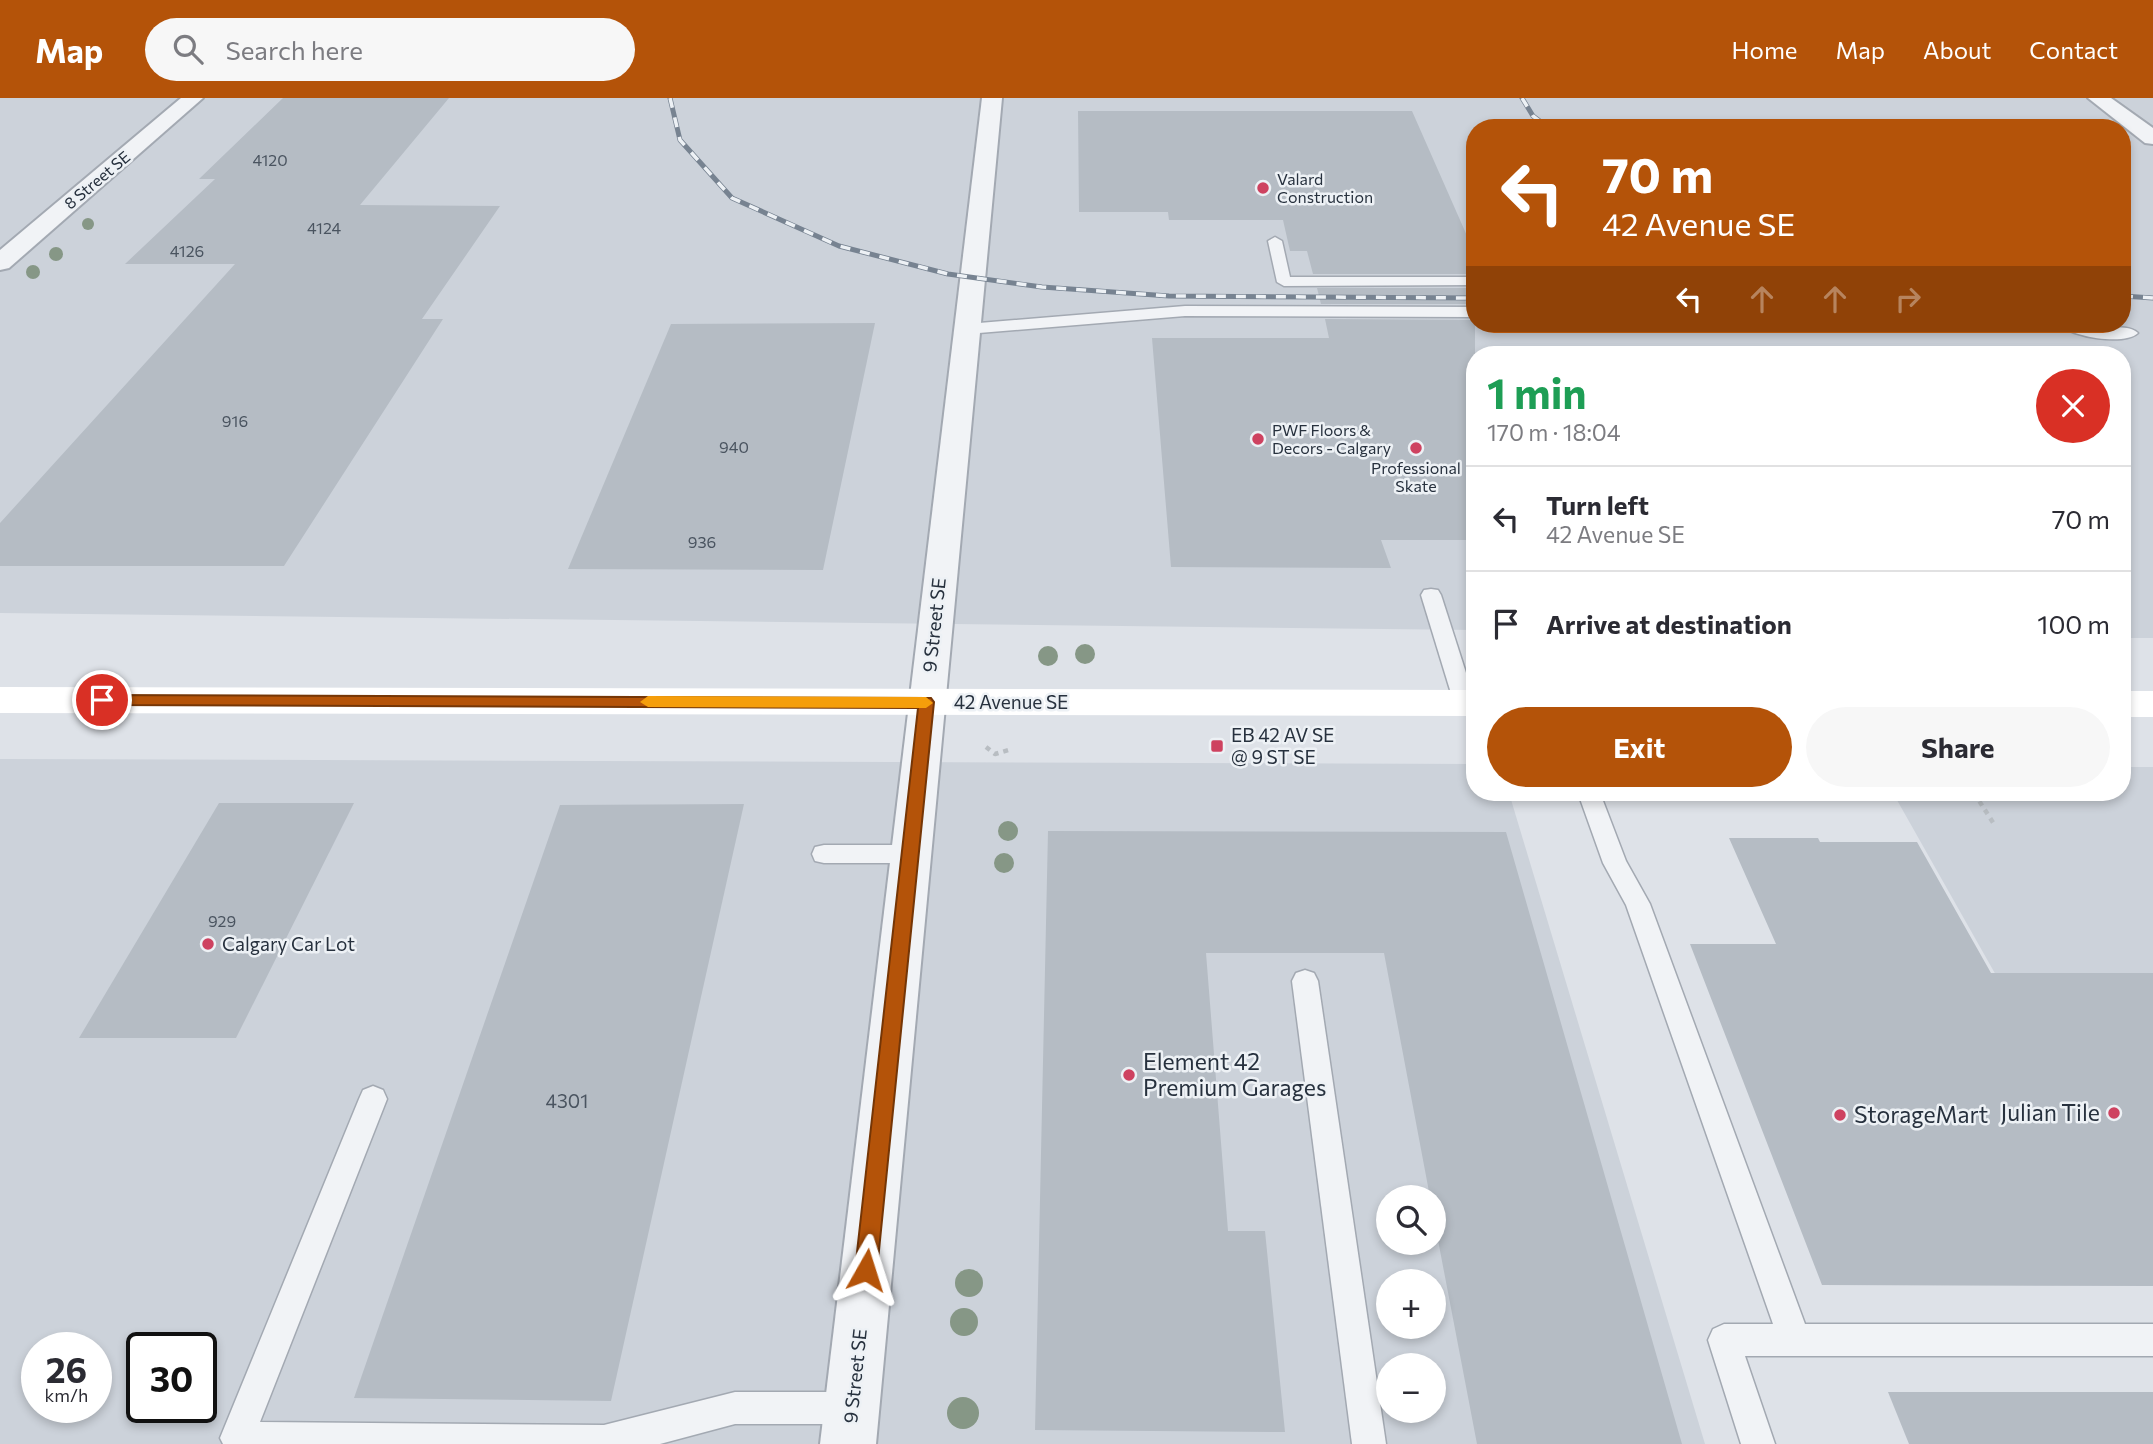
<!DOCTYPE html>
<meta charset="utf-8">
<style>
body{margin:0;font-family:Commissioner,sans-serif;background:#f7f7f7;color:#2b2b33;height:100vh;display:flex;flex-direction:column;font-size:26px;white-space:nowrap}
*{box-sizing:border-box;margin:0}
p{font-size:23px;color:#7c7c81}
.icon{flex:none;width:38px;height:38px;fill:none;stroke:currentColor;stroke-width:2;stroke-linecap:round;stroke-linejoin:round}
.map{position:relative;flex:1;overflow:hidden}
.details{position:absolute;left:1466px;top:248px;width:665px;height:455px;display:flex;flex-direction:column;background:#fff;border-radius:28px;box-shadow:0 4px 10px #0003}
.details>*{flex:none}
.banner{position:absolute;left:1466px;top:21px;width:665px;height:214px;border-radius:28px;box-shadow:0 4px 10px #0003;background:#b45309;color:#fff;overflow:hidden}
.tools{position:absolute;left:1376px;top:1087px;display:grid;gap:14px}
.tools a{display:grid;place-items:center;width:70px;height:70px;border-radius:50%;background:#fff;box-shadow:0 4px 10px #0003;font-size:35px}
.speed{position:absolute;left:21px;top:1234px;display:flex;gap:14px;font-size:35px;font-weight:700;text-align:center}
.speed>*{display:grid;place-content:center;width:91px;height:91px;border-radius:50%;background:#fff;box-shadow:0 4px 10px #0003;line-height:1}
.speed small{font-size:18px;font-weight:400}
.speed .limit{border:4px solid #111;border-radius:10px;background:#fff;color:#111}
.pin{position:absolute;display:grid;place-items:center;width:60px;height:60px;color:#fff;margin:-30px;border:4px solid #fff;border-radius:50%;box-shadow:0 2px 7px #0007}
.me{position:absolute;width:77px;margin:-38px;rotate:6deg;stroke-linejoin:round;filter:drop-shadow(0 0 5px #0008)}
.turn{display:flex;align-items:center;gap:24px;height:147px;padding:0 21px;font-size:32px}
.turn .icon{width:91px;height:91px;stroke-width:2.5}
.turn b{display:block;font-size:49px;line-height:60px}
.lanes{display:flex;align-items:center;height:66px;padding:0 21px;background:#0003;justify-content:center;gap:35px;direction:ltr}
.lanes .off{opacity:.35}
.round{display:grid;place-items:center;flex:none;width:74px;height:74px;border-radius:37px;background:#f7f7f7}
.summary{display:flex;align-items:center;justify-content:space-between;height:119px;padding:0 21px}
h1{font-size:42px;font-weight:700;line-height:52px;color:#1e9e55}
.cta{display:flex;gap:14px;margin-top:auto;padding:14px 21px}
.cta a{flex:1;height:80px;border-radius:42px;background:#b45309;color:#fff;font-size:28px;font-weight:700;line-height:80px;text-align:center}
.cta a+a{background:#f7f7f7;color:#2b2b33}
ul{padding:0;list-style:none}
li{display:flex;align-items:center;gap:21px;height:105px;padding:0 21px;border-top:2px solid #e1e1e2}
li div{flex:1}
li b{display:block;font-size:26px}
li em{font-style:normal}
header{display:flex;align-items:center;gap:42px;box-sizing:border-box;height:98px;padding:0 35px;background:#b45309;color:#fff}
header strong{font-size:33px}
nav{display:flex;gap:38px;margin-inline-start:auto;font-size:24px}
.search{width:490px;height:63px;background:#f7f7f7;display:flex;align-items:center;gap:18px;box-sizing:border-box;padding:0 24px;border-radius:38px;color:#7c7c81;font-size:26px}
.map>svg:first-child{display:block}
.built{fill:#ccd2da;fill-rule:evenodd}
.building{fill:#b5bcc4}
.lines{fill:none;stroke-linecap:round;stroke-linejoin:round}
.lane-casing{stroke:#a3a9b2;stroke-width:3}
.street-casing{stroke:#a3a9b2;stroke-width:4}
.path{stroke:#b8bdc2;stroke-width:4.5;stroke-dasharray:5 5;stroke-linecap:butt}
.lane{fill:#f1f3f6;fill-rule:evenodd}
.street{fill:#f1f3f6;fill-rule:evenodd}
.secondary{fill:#fff;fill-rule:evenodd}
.rail-casing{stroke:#778391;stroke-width:5}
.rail{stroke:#edf1f5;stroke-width:3.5;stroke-dasharray:10;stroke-linecap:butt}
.tree{fill:#869786}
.route{fill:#b45309;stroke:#753606;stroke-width:2}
.slow{fill:#f59e0b}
.poi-dot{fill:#ce4260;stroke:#edf1f5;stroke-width:2.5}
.labels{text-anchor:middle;stroke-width:5;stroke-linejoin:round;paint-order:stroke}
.number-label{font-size:16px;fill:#4a5460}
.far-poi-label{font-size:16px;fill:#27313e;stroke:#edf1f5;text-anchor:start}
.far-street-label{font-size:16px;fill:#27313e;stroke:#edf1f5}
.street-label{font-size:19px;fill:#27313e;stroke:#edf1f5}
.poi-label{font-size:19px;fill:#27313e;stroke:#edf1f5;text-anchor:start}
.near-number-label{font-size:19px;fill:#4a5460}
.near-poi-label{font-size:23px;fill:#27313e;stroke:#edf1f5;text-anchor:start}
</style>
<header>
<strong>Map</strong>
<div class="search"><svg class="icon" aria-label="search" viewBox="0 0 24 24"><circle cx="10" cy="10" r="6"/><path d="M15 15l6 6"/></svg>Search here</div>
<nav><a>Home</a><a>Map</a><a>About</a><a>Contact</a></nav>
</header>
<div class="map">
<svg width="2153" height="1346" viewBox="0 0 2153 1346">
<rect width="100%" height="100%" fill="#dee2e8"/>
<!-- built -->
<g class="built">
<path d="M0,0h2153v540h-30v-283h-648v275l-1475,-17zM1475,30h648v196h-648z"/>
<path d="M0,661l1475,5v29h34l196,651h-1705zM1388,1099h45v45h-45zM1388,1183h45v45h-45zM37,1250h59v59h-59zM142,1250h59v59h-59zM1388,1267h45v45h-45z"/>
<polygon points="2123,669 2153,669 2153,1155 1893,695 2123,695"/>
</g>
<!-- building -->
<g class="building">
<polygon points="283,0 449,0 360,107 500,108 422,221 443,221 284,468 0,468 0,425 235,166 125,166 215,81 199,81"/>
<polygon points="1078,13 1412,13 1475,156 1475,176 1313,176 1307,153 1290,153 1283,122 1169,122 1168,114 1079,114"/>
<polygon points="1317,190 1475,190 1475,206 1321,206"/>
<polygon points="1325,221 1475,222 1475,442 1381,442 1391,470 1171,469 1152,240 1329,240"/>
<polygon points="875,225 823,472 568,471 671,226"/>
<polygon points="219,705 354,705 236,940 79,940"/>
<polygon points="744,706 611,1303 354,1300 560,707"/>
<polygon points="1048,733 1506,734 1682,1346 1477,1346 1433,1116 1433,1099 1430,1099 1384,855 1206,855 1228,1133 1265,1133 1285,1334 1035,1332"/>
<polygon points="1729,740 1818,740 1820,744 1917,744 1991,875 2153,875 2153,1188 1822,1187 1690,846 1776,846"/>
<polygon points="1888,1294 2153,1294 2153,1346 1909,1346"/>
</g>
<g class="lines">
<defs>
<g id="lane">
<polygon points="1275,139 1282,143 1290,179 1475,179 1475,187 1284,188 1277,184 1268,143"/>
<polygon points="1185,208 1475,209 1475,219 1185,218 967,236 959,231 967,226"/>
<path d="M2058,226c13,-1 23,3 35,4 14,2 34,-5 45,5 -13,13 -67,4 -80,-9z"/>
<polygon points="1431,491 1438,492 1441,497 1475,603 1473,610 1465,613 1457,610 1454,605 1421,497 1424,492"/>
<polygon points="1578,695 1600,695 1626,763 1650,806 1805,1226 2153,1226 2153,1258 1745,1258 1775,1346 1741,1346 1708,1242 1713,1231 1724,1226 1773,1226 1626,807 1603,765"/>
<polygon points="824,747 910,747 919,749 922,756 919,763 910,765 824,765 815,763 812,756 815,749"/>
<polygon points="1305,872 1314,875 1318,883 1386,1346 1352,1346 1292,883 1296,875"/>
<polygon points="373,988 383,992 387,1001 260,1324 604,1327 735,1294 852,1294 864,1298 868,1310 864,1322 852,1326 735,1326 660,1346 223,1346 220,1340 359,1001 363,992"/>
</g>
<g id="street">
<polygon points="181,0 203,0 9,170 0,172 0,152"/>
<polygon points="982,0 1002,0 876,1346 820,1346"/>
<polygon points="2088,0 2111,0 2153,30 2153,46 2145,45"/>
</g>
</defs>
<!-- lane casing -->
<use href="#lane" class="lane-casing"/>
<!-- street casing -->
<use href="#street" class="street-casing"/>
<!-- path -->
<g class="path">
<polyline points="986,649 995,656 1012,651"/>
<polyline points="1974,695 1994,726"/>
</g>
<!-- lane -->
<use href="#lane" class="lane"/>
<!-- street -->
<use href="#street" class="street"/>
<!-- secondary -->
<g class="secondary">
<polygon points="0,589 1475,592 1475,618 0,615"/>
<rect x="2123" y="593" width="30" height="26"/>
</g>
<defs>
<g id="rail">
<polyline points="670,0 680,42 732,100 839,148 948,176 1042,189 1169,198 1475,200"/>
<polyline points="1522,0 1533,18 1549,30"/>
<polyline points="2123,198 2153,200"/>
</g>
</defs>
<!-- rail casing -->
<use href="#rail" class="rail-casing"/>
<!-- rail -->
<use href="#rail" class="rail"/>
</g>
<!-- trees -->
<g class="tree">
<circle cx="88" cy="126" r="6"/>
<circle cx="56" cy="156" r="7"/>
<circle cx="33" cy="174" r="7"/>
<circle cx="1085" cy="556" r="10"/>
<circle cx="1048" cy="558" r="10"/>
<circle cx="1008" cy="733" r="10"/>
<circle cx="1004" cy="765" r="10"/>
<circle cx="969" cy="1185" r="14"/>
<circle cx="964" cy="1224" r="14"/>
<circle cx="963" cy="1315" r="16"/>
</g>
<!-- route -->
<polygon class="route" points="102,597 931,600 934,604 877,1172 874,1179 866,1182 858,1179 855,1172 918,610 102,607 95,602"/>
<!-- slow -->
<polygon class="slow" points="648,598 926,599 933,605 926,610 648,609 640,604"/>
<!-- markers -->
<g class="poi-dot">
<circle cx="1263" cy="90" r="7"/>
<circle cx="1258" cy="341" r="7"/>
<circle cx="1416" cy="350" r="7"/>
<rect x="1210" y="641" width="14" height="14" rx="3.5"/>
<circle cx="208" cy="846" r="7"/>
<circle cx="1129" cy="977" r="7"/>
<circle cx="2114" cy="1015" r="7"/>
<circle cx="1840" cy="1017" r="7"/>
</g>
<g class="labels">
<!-- number labels -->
<g class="number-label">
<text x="270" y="68">4120</text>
<text x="324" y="136">4124</text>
<text x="187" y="159">4126</text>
<text x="235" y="329">916</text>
<text x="734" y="355">940</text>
<text x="702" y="450">936</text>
<text x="222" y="829">929</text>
</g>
<!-- far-poi labels -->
<g class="far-poi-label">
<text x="1277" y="87">Valard<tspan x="1277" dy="18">Construction</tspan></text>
<text x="1272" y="338">PWF Floors &amp;<tspan x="1272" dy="18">Decors - Calgary</tspan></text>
<text x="1416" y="376" text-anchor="middle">Professional<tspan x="1416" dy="18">Skate</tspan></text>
</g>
<!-- far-street labels -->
<g class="far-street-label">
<text transform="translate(97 82) rotate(-40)" y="6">8 Street SE</text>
</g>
<!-- street labels -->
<g class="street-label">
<text transform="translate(934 527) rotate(-84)" y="7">9 Street SE</text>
<text x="1011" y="611">42 Avenue SE</text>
<text transform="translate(855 1278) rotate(-84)" y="7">9 Street SE</text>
</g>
<!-- poi labels -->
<g class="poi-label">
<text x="1231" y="644">EB 42 AV SE<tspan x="1231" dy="22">@ 9 ST SE</tspan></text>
<text x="222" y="853">Calgary Car Lot</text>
</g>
<!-- near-number labels -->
<g class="near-number-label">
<text x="567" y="1010">4301</text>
</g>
<!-- near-poi labels -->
<g class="near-poi-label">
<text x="1143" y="972">Element 42<tspan x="1143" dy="26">Premium Garages</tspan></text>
<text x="2100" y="1023" text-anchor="end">Julian Tile</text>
<text x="1854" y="1025">StorageMart</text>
</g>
</g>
</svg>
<div class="tools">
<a><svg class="icon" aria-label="search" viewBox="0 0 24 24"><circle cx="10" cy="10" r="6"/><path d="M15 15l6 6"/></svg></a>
<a>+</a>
<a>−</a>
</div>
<div class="speed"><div>26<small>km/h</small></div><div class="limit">30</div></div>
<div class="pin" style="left:102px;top:602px;background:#d93025"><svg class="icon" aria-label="arrive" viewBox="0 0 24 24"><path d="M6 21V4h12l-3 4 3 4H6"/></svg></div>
<svg class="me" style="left:866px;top:1172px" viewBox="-20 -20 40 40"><path d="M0-17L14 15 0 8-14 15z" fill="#b45309" stroke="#fff" stroke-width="4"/></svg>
<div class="banner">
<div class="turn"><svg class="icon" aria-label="left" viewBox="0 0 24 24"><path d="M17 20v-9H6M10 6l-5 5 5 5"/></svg><div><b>70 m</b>42 Avenue SE</div></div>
<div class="lanes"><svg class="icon" aria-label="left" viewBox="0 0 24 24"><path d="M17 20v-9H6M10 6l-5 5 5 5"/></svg><svg class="icon off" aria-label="ahead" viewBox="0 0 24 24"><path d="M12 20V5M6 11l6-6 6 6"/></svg><svg class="icon off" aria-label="ahead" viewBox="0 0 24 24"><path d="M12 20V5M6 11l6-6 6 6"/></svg><svg class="icon off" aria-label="right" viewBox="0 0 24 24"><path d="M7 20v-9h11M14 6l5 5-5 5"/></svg></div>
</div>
<section class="details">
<div class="summary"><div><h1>1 min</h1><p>170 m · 18:04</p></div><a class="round" style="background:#d93025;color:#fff"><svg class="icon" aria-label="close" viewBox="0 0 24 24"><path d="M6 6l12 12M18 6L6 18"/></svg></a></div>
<ul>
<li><svg class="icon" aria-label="left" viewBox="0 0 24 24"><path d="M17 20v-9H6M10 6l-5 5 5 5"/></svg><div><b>Turn left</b><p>42 Avenue SE</p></div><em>70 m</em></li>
<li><svg class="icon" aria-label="arrive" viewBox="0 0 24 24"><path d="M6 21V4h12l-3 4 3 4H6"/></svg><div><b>Arrive at destination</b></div><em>100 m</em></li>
</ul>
<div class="cta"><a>Exit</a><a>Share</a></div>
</section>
</div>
